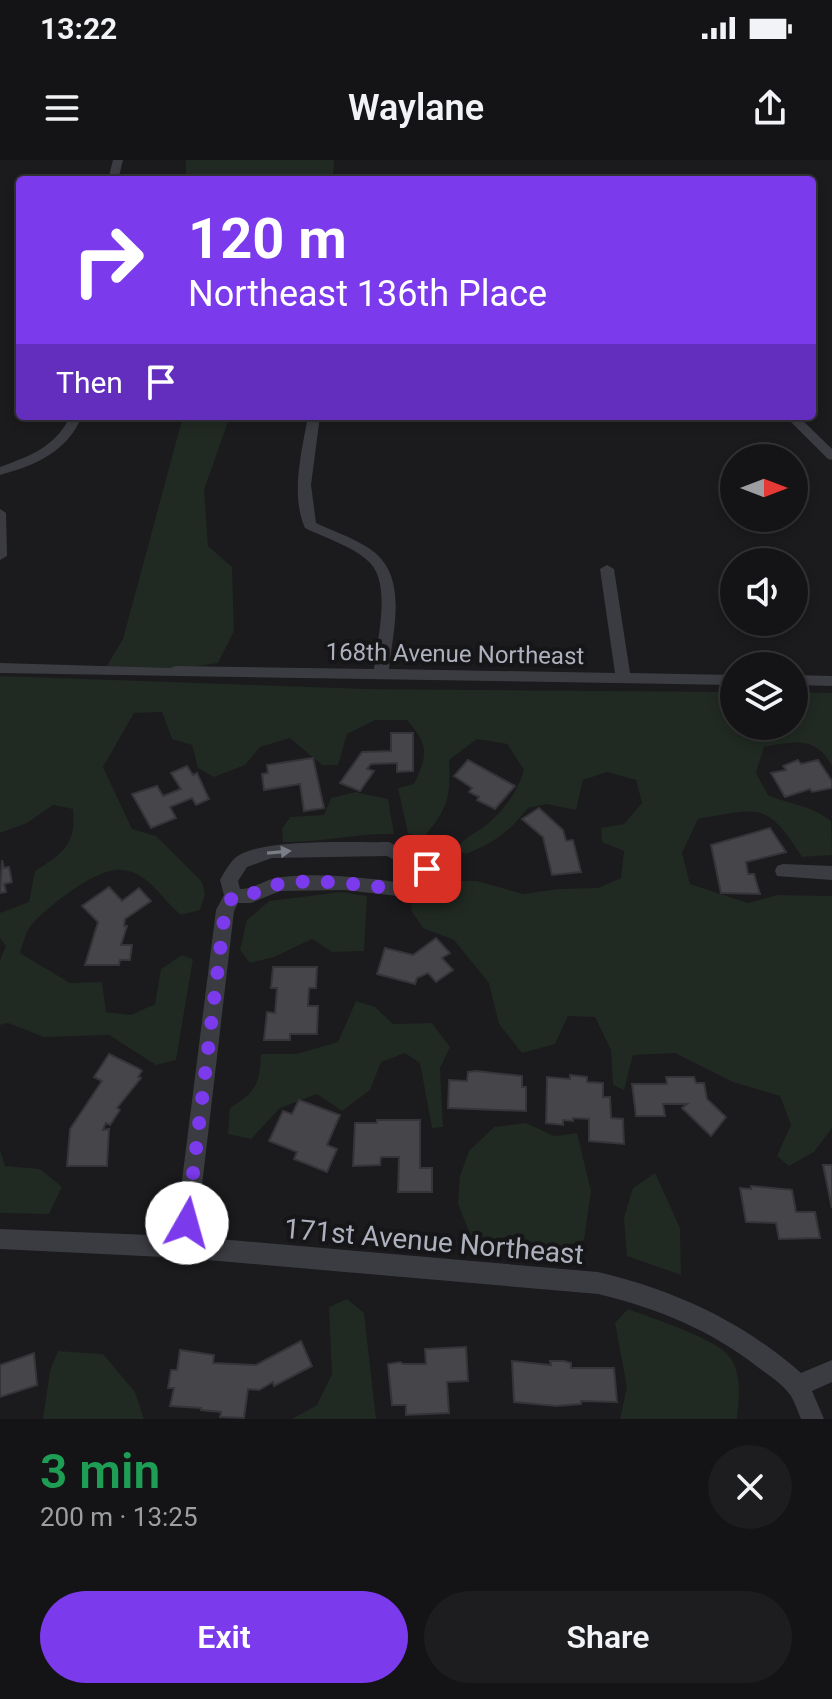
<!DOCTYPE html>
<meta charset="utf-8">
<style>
body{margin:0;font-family:Roboto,sans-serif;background:#1d1d1f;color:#f1f3f6;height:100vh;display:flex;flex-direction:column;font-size:30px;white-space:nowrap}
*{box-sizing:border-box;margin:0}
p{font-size:26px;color:#9d9ea1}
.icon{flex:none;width:44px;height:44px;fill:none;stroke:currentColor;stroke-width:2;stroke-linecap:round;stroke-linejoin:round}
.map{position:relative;height:1259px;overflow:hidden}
.details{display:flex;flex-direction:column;background:#141416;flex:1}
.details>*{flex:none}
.guide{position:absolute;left:16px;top:16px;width:800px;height:244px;border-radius:8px;box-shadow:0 4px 12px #0003,0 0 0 2px #333335;background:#7c3aed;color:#fff;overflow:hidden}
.needle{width:52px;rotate:90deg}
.fabs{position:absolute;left:720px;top:284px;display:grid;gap:16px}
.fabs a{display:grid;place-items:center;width:88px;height:88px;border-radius:50%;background:#141416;box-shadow:0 4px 12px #0003,0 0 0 2px #333335;font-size:40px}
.pin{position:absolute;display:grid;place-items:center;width:68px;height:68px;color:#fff;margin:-34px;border-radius:16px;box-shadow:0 4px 12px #0006}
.me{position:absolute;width:88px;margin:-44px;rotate:7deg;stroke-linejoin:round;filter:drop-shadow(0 0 6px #0008)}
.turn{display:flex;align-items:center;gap:28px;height:168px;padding:0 40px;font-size:36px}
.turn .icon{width:104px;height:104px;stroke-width:2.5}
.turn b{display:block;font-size:56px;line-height:68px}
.then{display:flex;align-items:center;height:76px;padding:0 40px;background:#0003;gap:16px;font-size:30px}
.round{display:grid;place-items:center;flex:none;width:84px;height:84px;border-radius:42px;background:#1d1d1f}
.summary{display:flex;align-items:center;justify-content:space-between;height:136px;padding:0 40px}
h1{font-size:48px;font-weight:600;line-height:60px;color:#1e9e55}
.action{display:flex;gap:16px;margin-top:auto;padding:16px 40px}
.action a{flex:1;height:92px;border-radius:48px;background:#7c3aed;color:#fff;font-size:32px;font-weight:600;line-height:92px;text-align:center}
.action a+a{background:#1d1d1f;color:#f1f3f6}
.status{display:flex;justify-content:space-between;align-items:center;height:56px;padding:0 40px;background:#141416;direction:ltr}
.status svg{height:22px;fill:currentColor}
header{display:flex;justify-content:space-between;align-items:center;height:104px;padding:0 40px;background:#141416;font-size:36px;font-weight:600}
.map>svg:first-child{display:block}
.green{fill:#202922}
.building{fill:#45454a;stroke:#353439;stroke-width:2}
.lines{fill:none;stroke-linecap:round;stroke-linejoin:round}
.minor{fill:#3b3c42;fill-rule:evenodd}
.oneway{fill:#7a7c86}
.route{stroke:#7c3aed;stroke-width:14;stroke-dasharray:0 25.2}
.labels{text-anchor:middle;stroke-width:8;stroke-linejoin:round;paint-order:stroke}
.street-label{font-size:24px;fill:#adb1bd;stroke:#161518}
.near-street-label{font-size:28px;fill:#adb1bd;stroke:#161518}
</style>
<div class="status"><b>13:22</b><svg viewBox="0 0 49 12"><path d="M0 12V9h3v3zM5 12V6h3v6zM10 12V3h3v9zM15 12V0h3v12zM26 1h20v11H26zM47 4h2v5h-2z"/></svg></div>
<header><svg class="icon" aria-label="menu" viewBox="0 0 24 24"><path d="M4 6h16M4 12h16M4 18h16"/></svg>Waylane<svg class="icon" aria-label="share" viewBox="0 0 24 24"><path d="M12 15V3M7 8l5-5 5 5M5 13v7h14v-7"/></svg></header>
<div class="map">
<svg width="832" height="1259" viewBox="0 0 832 1259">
<rect width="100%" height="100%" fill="#1b1a1d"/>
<!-- green -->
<g class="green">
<polygon points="186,0 334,0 333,20 186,20"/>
<polygon points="183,256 230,256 204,330 208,386 232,407 234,471 218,503 165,511 105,509 123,479"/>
<path d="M0,516l367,13 367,3v34h60v-34l38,1v73c-17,-31 -38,-24 -68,-19l-8,26 12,22c25,11 41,9 63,26l1,34 -30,2c-36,-56 -42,-49 -104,-38l-16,34 8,31 58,19 29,-8 55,1v232l-18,24 -25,14 -12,-10 14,-31 -11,-29 -47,-14 -58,-29 -42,2 -9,35 -11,-5 -2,-35 -16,-33 -27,-1 -13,28 -33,9 -23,-29 -10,-41 -35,-43 -31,-12 -12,-18 2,-23 19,-6h45l46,13 35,-5 40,-1 23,-10 3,-27 -22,-9 -1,-14 23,-4 18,-21 -6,-23 -29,-8 -24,8 -7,30 -29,-6 -19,4c-18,23 -35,36 -62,46l-9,-4c7,-14 17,-15 28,-24 19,-16 32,-33 39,-56l-17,-26 -30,-5 -28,21c2,36 -1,50 -26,78l-15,-5 -10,-45 16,-4c14,-29 15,-39 -7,-64h-32l-28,14 -9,31h-16l-32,-27 -30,9 -15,18 -31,12 -16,-9 -6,-23 -20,-6 -10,-27 -28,1 -31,54 29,62 24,7 46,46 3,12 -5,16 -19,5c-19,-15 -32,-43 -59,-45 -25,-3 -73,36 -90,54 -6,7 -9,20 -12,29l50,30 32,-1 4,30 25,3 24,-11 6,-35 21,-14 11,4 -17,101 -20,5 -47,-30 -65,2 -36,-14 -8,2v-65l6,-14 -6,-8v-25l29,-11 6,-31c29,-19 41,-26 38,-62l-20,-4 -26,18 -27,10z"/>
<path d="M355,632l33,7 6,35c-38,-1 -73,9 -111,8l-1,-13 8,-12 34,-2 7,-17z"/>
<polygon points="341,732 367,736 364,791 332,792 312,779 274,797 250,803 240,790 247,760 269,741"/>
<path d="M356,841l19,6 18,17 39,-1 18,24 -10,21 3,59 -11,1 -12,-65 -15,-10 -24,9 -11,28 -28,21 -25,-17 -37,14 -29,31 -23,-5 2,-26c27,-17 29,-23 31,-54h35l42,-12z"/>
<polygon points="526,963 554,976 577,973 591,1031 584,1080 552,1090 515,1075 474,1084 458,1044 460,1016 469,991 494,967"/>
<polygon points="0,990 5,1006 40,1009 62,1027 49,1054 0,1053"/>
<polygon points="655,1013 680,1068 681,1115 627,1096 624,1058 633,1028"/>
<polygon points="347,1139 364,1153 376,1259 292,1259 317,1245 332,1214 329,1147"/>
<path d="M628,1149c22,8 84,29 98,44 17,16 13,45 11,66h-117l7,-32 -12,-64z"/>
<polygon points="58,1191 103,1194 135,1232 144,1259 43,1259 50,1211"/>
</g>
<!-- building -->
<g class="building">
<polygon points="391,573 413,573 413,611 397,612 397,603 371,604 367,609 374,611 360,631 340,623 362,592 391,591"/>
<polygon points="313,598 324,648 304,651 300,624 264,630 262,614 268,613 267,605"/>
<polygon points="468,600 515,626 495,649 477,640 479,637 469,632 472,628 454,616"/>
<polygon points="798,600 801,604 818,600 832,621 832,628 812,632 810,629 785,637 771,613 786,610 783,606"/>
<polygon points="187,606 193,615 197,613 209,639 196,645 192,638 170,647 176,658 151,668 132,634 157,626 163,636 181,629 171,613"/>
<polygon points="539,648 563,670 566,681 573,680 581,712 552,715 543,677 522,659"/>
<polygon points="770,668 786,692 746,702 748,714 754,714 760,734 721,733 711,685"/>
<polygon points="2,700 4,708 9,707 12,722 4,724 6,732 0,733"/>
<polygon points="109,727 122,741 139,728 151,741 125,759 124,766 127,766 121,785 132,785 130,800 120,800 119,805 85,805 98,762 82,746"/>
<polygon points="436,778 450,793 442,798 453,810 436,822 428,813 417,818 415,824 377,814 385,788 413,795"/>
<polygon points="273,807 317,807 316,828 309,828 308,846 318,846 317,874 290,874 290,880 264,880 267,852 275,853 277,828 271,828"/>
<polygon points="109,894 138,908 142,911 138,917 141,918 117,948 120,950 110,965 106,963 104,967 103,970 109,969 107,1006 67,1006 70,969 102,921 94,917"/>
<polygon points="476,911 522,916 522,927 526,927 526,951 448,948 449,920 467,921 468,912"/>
<polygon points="570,915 587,917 587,922 603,923 603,937 610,937 611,958 623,959 624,984 589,981 589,959 573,958 573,961 563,960 563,965 546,963 547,917 570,919"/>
<polygon points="666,917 694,917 696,923 704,923 707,939 726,957 711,976 682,948 687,944 663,944 665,956 636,956 632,924 667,924"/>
<polygon points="299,940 340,955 327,985 337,989 327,1012 294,999 297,992 269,981 283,951 292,954"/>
<polygon points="377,960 420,960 420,1008 432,1008 432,1032 398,1032 399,997 381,997 380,1005 353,1006 355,963 377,963"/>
<polygon points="823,1005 832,1005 832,1048"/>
<polygon points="751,1026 792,1030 796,1052 815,1052 820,1078 779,1079 776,1063 746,1062 740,1028 751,1029"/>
<polygon points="301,1181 312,1206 274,1226 273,1222 259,1230 248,1229 244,1258 220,1257 221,1252 201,1250 201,1248 170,1246 174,1228 168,1228 171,1210 177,1210 180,1190 214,1195 213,1203 256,1205"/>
<polygon points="466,1187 468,1221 447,1222 449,1253 406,1255 406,1245 392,1245 388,1204 400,1202 403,1204 426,1204 425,1189"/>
<polygon points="34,1193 37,1225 0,1237 0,1205"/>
<polygon points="512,1201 551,1205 550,1201 564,1201 571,1203 571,1208 614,1208 617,1242 581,1241 581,1244 556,1246 514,1242"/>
</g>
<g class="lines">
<!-- minor -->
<g class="minor">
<polygon points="113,0 123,0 118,20 108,20"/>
<path d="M70,256h12c-15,36 -46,49 -82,59v-8c30,-11 56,-20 70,-51z"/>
<path d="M308,256h12l-9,69 5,38c17,8 35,14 51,24 43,26 26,81 22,122l226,4 -15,-104 7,-4 7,4 16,104 104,2v10l-734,-12v-10l170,5 6,-2 198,3c3,-30 19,-88 -7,-109 -17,-15 -42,-22 -62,-32 -15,-34 -3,-77 3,-112z"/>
<polygon points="785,256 798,256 832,289 832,300 828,299"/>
<polygon points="0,349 6,353 7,396 0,400"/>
<polygon points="794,515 832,516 832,526 794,525"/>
<path d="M389,682l44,22 2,5 -2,5 -35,22 -54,-6 -64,1 -29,12h-13l-4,8 -38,326 402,35c76,18 144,49 203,101l31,-13v22l-20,9 12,28h-23c-3,-7 -6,-16 -10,-23 -7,-11 -21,-20 -32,-28 -48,-38 -102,-60 -161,-74l-414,-36 -184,-9v-20l175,7 41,-326 8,-15 -4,-15c4,-7 9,-16 14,-21 23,-22 121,-16 155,-17zM387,696l26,14 -18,12c-37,-5 -76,-9 -113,-5 -15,1 -27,12 -42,12l-2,-8 9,-14 25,-9z"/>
<polygon points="783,704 832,706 832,720 777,716 775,711 777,706"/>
</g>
</g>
<!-- one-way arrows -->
<defs><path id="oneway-solid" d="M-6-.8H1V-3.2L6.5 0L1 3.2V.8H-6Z" transform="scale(2)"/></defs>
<use class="oneway" href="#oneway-solid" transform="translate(279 692) rotate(-5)"/>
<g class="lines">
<!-- route -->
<path class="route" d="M187,1063l38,-313 8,-14c26,0 26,-9 47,-12 35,-6 82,1 118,5l29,-20"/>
</g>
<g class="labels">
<!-- street labels -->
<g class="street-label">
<text transform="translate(455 494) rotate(1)" y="8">168th Avenue Northeast</text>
</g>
<!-- near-street labels -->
<g class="near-street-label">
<text transform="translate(434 1081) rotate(5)" y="10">171st Avenue Northeast</text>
</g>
</g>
</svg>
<div class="fabs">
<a><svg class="needle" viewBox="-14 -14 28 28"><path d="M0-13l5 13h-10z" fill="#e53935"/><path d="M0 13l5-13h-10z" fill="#9d9ea1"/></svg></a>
<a><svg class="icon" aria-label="sound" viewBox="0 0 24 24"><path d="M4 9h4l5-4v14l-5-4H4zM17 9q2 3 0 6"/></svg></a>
<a><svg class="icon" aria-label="layers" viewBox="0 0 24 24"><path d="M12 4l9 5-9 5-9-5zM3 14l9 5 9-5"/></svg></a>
</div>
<div class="pin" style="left:427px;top:709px;background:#d93025"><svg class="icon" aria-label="arrive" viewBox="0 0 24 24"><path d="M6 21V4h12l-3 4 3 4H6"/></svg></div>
<svg class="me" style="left:187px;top:1063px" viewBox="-20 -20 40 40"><circle r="19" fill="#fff"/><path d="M0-13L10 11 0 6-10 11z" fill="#7c3aed"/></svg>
<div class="guide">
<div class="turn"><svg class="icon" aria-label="right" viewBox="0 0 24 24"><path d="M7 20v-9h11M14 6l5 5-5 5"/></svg><div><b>120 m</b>Northeast 136th Place</div></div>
<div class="then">Then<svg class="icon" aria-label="arrive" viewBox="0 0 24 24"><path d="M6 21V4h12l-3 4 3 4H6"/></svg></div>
</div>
</div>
<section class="details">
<div class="summary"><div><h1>3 min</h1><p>200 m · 13:25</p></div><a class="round"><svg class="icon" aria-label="close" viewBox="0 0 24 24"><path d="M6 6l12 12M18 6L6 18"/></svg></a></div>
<div class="action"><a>Exit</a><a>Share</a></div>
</section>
